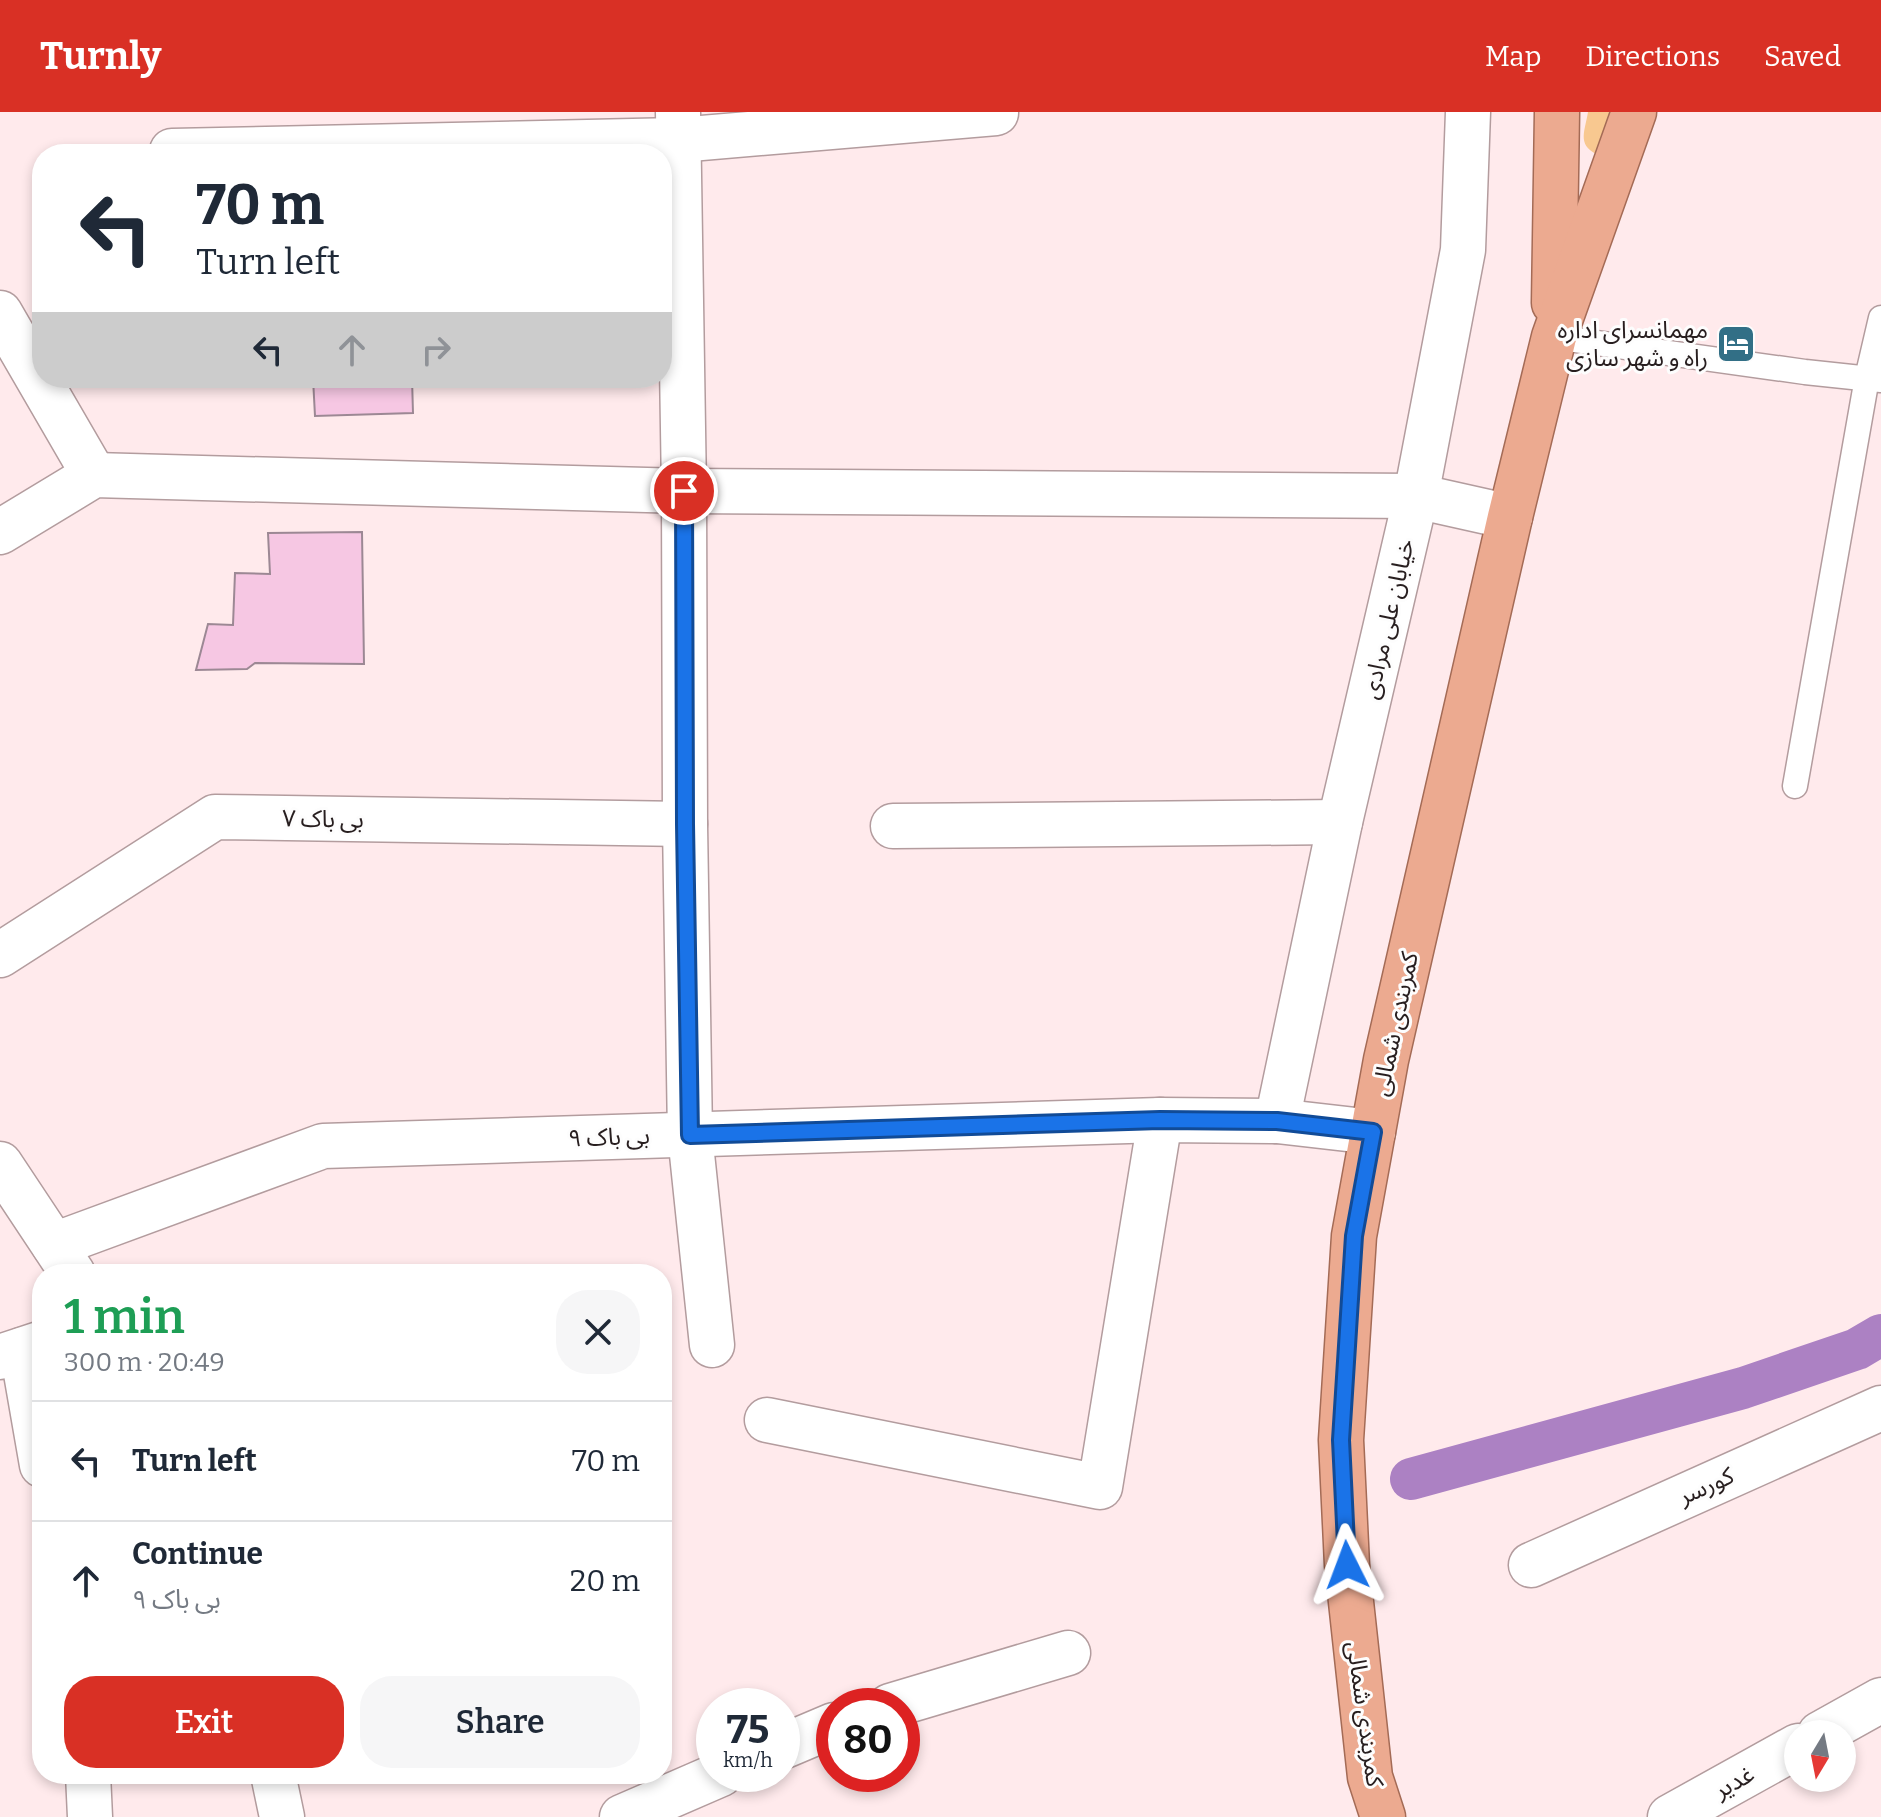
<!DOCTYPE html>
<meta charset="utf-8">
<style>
body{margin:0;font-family:Bitter,"Noto Sans Arabic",serif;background:#f6f6f7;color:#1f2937;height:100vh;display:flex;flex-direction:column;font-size:30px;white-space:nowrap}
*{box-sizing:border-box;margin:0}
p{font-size:26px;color:#747a83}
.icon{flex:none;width:44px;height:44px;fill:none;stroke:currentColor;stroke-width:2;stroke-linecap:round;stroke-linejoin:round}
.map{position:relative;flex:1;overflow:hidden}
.panel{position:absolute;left:32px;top:1152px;width:640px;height:520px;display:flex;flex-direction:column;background:#fff;border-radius:32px;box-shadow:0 4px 12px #0003}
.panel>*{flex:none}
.hud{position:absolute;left:32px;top:32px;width:640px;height:244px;border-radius:32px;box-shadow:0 4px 12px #0003;background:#fff;color:#1f2937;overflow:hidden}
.needle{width:52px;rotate:190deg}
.fabs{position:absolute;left:1784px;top:1608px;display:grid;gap:16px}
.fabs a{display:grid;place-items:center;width:72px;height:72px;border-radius:50%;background:#fff;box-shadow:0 4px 12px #0003;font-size:40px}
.speed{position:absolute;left:696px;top:1576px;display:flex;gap:16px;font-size:40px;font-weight:700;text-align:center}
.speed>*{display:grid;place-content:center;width:104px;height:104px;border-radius:50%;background:#fff;box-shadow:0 4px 12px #0003;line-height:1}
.speed small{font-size:20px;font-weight:400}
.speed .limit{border:12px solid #d22;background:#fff;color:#111}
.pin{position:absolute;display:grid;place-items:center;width:68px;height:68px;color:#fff;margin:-34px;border:4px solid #fff;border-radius:50%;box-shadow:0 2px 8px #0007}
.me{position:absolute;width:88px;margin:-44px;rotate:357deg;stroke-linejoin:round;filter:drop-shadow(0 0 6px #0008)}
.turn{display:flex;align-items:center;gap:28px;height:168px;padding:0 32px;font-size:36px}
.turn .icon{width:104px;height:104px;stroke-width:2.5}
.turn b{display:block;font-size:56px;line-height:68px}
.lanes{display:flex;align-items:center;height:76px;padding:0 32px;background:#0003;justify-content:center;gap:40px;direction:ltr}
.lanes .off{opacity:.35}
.round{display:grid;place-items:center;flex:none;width:84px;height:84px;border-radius:32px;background:#f6f6f7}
.overview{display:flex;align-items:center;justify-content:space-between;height:136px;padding:0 32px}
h1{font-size:48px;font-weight:600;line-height:60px;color:#1e9e55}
.primary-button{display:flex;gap:16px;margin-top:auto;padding:16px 32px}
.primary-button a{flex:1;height:92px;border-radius:32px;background:#d93025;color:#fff;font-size:32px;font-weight:600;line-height:92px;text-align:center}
.primary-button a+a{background:#f6f6f7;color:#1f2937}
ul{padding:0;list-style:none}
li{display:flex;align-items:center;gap:24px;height:120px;padding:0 32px;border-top:2px solid #e0e1e3}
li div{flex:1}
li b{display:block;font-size:30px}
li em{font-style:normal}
header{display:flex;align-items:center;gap:48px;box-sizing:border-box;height:112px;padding:0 40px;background:#d93025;color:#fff}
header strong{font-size:38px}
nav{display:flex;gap:44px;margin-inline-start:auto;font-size:28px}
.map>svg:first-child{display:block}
.green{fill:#f8c890}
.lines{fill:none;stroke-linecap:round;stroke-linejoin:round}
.canal{stroke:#ac81c3;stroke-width:42}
.building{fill:#f6c7e3;stroke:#9c8894;stroke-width:2}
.service-casing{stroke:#b39c9e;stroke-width:27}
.minor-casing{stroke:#b39c9e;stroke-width:47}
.tertiary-casing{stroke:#b39c9e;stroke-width:47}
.trunk-casing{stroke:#a46b56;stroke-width:47}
.service{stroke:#fff;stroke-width:24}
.minor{stroke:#fff;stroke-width:44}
.tertiary{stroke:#fff;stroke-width:44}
.trunk{stroke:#ecaa90;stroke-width:44}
.route-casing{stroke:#114b97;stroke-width:20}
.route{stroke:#1a73e8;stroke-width:14}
.labels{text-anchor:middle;stroke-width:6;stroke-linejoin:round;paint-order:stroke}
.poi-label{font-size:24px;fill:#271e1f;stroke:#fdfdfd;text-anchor:end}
.street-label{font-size:24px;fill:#271e1f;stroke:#fdfdfd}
</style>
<header>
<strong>Turnly</strong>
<nav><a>Map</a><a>Directions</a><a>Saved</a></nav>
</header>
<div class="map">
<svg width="1881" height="1705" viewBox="0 0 1881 1705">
<rect width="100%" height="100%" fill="#ffeaec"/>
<!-- green -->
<path class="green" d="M1588,0h28l-20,42c-19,-10 -11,-23 -8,-42z"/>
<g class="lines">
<!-- canal -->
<polyline class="canal" points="1411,1367 1743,1276 1857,1237 1881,1223"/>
</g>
<!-- building -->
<g class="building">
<polygon points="313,266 412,266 413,301 315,304"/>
<polygon points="362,420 364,552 255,551 247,557 196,558 208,512 233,513 235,461 270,462 268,421"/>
</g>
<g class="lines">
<defs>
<g id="service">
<polyline points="1554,225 1805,260 1881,268"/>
<polyline points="1795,674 1867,266 1881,206"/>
</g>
<g id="minor">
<polyline points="678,0 684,379 685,712 690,1023 712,1233"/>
<polyline points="172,39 678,28 996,1"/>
<polyline points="0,201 94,363"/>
<polyline points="0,420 94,363 684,379 1416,384 1510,405"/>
<polyline points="893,714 1340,710"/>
<polyline points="0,843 215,705 685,712"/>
<polyline points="1277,1009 1340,710 1416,384 1463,138 1468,0"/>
<polyline points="54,1133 323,1034 1160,1008 1277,1009 1373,1020"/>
<polyline points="22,1238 42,1353"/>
<polyline points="767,1308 1100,1375 1160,1008"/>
<polyline points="1531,1453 1881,1296"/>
<polyline points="890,1594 1068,1541"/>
<polyline points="1820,1622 1881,1588"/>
<polyline points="782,1635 834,1613"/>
<polyline points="88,1662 90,1705"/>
<polyline points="273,1662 282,1705"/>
<polyline points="622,1705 721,1662"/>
<polyline points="1670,1705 1798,1634"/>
</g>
<g id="tertiary">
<polyline points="0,1052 73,1162"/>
<polyline points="0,1245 42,1231"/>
</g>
<g id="trunk">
<polyline points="1554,191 1557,0"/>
<polyline points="1383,1705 1370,1665 1347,1453 1341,1328 1354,1124 1386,948 1510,405 1554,225 1634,0"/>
</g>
</defs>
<!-- service casing -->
<use href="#service" class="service-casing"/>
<!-- minor casing -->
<use href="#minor" class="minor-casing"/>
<!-- tertiary casing -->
<use href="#tertiary" class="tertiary-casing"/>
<!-- trunk casing -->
<use href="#trunk" class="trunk-casing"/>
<!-- service -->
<use href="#service" class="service"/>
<!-- minor -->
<use href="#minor" class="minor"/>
<!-- tertiary -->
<use href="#tertiary" class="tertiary"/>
<!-- trunk -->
<use href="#trunk" class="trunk"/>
</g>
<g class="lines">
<defs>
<polyline id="route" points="684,379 685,712 690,1023 1160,1008 1277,1009 1373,1020 1354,1124 1341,1328 1347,1453"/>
</defs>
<!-- route casing -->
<use href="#route" class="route-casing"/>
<!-- route -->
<use href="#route" class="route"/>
</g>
<!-- icons -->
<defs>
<symbol id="hotel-square" viewBox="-11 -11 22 22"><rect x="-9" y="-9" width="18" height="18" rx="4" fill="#326f86" stroke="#fdfdfd"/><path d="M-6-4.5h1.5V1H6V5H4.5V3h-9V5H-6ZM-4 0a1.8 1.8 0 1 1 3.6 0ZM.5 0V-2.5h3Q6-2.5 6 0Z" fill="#fff"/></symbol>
</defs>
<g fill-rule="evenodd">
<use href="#hotel-square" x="1714" y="210" width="44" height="44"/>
</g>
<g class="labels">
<!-- poi labels -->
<g class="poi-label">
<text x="1708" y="226">مهمانسراى اداره<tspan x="1708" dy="28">راه و شهر سازى</tspan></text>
</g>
<!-- street labels -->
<g class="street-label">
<text transform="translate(1388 507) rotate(-77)" y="8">خیابان علی مرادی</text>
<text transform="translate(323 707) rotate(1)" y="8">بی باک ۷</text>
<text transform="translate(1395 912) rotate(-78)" y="8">کمربندی شمالی</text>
<text transform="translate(609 1025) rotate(-2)" y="8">بی باک ۹</text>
<text transform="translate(1706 1374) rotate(-24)" y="8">کورسر</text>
<text transform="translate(1365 1602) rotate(82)" y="8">کمربندی شمالی</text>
<text transform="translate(1734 1670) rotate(-29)" y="8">غدیر</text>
</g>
</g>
</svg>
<div class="fabs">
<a><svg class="needle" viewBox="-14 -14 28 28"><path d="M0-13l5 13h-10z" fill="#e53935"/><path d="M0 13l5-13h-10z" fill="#747a83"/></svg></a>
</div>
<div class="speed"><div>75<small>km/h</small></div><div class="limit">80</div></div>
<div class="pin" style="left:684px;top:379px;background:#d93025"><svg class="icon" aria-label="arrive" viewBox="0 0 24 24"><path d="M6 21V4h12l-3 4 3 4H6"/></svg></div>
<svg class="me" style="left:1347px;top:1453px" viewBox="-20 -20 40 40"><path d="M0-17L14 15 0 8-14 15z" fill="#1a73e8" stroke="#fff" stroke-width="4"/></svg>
<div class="hud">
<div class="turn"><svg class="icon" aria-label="left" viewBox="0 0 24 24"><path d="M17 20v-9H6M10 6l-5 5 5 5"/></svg><div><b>70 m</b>Turn left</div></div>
<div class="lanes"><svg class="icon" aria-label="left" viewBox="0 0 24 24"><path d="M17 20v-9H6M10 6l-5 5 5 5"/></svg><svg class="icon off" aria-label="ahead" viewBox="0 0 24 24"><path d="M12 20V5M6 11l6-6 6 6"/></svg><svg class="icon off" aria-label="right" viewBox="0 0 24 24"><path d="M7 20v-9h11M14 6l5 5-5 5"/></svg></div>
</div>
<section class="panel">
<div class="overview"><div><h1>1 min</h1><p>300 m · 20:49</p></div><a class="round"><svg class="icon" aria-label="close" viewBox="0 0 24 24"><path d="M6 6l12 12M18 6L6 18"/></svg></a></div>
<ul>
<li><svg class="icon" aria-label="left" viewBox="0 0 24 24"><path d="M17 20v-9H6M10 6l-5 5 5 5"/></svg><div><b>Turn left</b></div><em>70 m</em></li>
<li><svg class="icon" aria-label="ahead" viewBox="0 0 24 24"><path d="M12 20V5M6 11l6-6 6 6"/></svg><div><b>Continue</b><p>بی باک ۹</p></div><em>20 m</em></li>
</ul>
<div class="primary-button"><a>Exit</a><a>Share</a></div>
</section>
</div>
